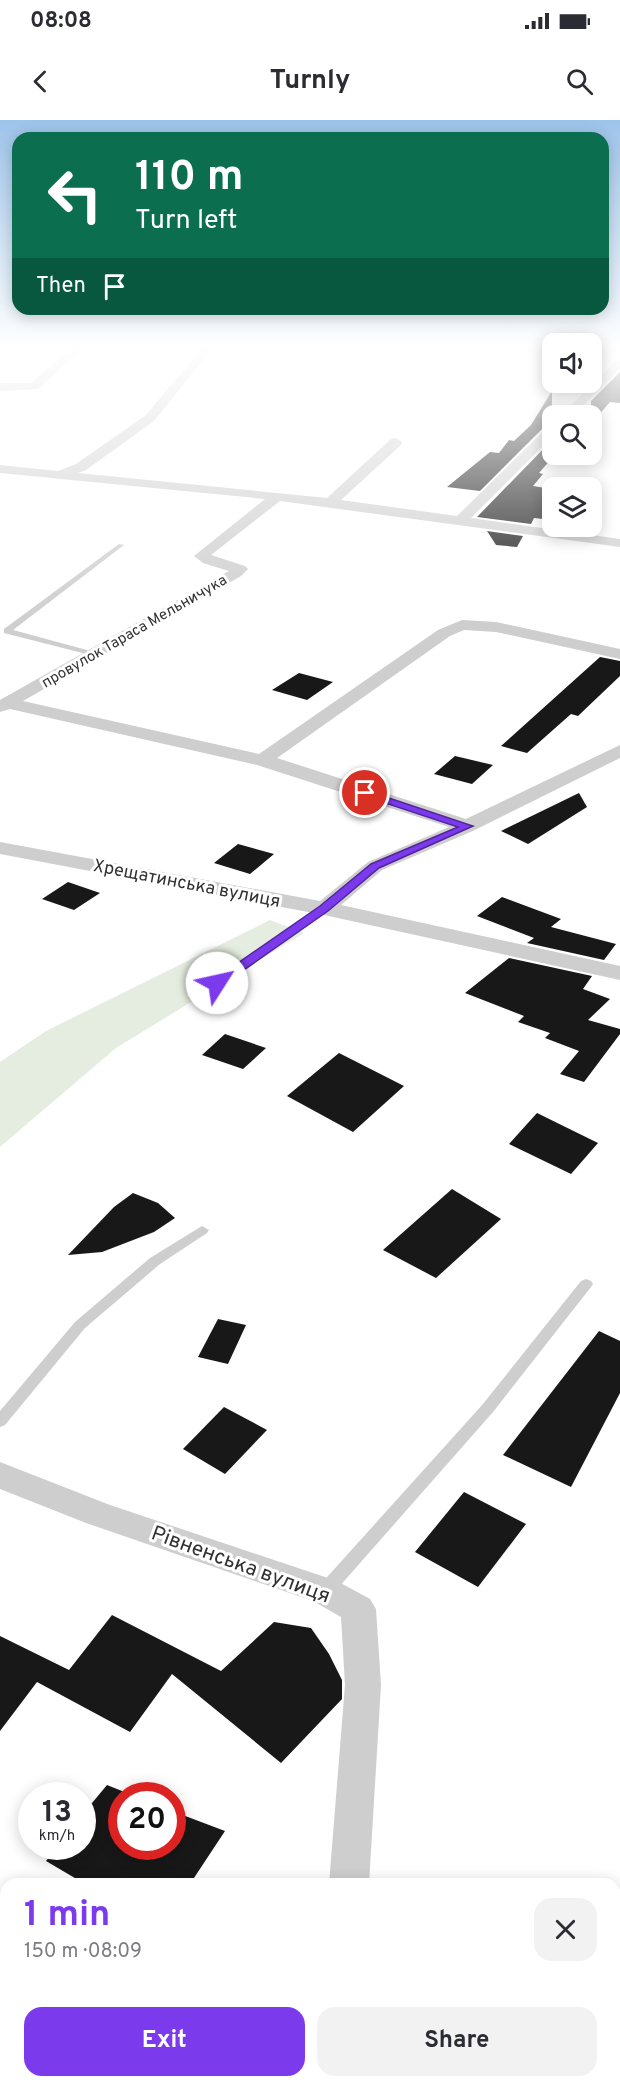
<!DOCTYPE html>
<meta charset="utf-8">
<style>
body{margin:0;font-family:Overpass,sans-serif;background:#f2f2f3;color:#2b2b33;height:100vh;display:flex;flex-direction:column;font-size:22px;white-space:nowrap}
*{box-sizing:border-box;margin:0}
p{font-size:20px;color:#7c7c81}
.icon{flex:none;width:33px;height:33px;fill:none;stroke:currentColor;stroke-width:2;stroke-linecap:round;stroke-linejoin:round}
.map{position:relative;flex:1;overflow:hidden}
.panel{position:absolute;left:0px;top:1758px;width:621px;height:210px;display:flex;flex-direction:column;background:#fff;border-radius:18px 18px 0 0;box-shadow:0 3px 15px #0003}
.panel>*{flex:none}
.top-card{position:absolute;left:12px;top:12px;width:597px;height:183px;border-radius:18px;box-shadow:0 3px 15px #0003;background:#0b6e4f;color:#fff;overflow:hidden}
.fabs{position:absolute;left:542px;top:213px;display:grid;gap:12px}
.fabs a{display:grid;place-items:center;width:60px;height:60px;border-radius:12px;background:#fff;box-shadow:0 3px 15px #0003;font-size:30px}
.speed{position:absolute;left:18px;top:1662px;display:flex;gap:12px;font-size:30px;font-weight:700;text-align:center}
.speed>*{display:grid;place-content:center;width:78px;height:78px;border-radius:50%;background:#fff;box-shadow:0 3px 15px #0003;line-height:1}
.speed small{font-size:15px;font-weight:400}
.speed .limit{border:9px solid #d22;background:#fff;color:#111}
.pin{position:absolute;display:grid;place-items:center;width:51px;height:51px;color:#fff;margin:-26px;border:3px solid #fff;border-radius:50%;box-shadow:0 2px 6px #0007}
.me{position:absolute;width:66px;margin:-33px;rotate:55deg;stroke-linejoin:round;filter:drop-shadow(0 0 4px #0008)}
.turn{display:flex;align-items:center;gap:21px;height:126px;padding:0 24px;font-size:27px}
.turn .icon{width:78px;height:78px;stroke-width:2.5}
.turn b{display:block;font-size:42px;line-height:51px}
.then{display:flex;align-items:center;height:57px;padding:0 24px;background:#0003;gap:12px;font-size:22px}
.round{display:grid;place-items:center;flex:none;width:63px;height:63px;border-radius:18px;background:#f2f2f3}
.summary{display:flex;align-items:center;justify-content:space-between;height:102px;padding:0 24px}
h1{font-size:36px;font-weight:700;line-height:45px;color:#7c3aed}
.action{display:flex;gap:12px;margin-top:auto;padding:12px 24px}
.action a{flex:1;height:69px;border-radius:18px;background:#7c3aed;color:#fff;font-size:24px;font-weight:700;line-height:69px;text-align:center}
.action a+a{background:#f2f2f3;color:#2b2b33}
.status{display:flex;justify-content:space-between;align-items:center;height:42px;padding:0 30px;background:#fff;direction:ltr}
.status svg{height:16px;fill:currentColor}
header{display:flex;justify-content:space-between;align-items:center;height:78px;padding:0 24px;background:#fff;font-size:27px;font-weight:700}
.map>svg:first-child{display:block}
.green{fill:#e5ede0}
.building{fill:#181818}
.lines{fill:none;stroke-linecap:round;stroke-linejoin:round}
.lane{fill:#cecece;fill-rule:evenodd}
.street{fill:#cecece;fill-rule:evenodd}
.route{fill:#7c3aed;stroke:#51269a;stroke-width:1.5}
.labels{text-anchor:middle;stroke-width:6;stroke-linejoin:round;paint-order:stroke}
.far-street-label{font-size:15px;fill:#313131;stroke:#fff}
.street-label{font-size:18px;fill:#313131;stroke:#fff}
.near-street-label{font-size:21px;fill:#313131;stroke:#fff}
</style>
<div class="status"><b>08:08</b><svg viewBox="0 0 49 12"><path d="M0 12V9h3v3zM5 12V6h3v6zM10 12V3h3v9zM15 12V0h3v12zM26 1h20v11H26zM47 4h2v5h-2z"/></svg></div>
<header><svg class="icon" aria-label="back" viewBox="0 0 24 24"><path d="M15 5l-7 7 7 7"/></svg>Turnly<svg class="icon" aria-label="search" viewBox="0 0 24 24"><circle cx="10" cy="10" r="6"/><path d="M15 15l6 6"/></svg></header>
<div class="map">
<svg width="620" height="1968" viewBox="0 0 620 1968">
<rect width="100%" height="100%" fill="#fff"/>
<!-- green -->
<polygon class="green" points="270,800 304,813 116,928 0,1027 0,942 46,911"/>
<!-- building -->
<g class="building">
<polygon points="620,252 620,283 610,282 591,304 591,281"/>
<polygon points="552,271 552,304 546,305 480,371 447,367 490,332 499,333 509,320 514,321 531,305"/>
<polygon points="552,320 552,338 539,353 543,354 533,366 552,369 552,400 534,398 531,404 477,397"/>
<polygon points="487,411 523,416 517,427 496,425"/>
<polygon points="600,537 620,541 620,556 578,596 571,594 527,633 501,626"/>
<polygon points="299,553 333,562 307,580 272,570"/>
<polygon points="455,636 493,645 472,664 434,654"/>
<polygon points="579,673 587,687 528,724 501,711"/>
<polygon points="238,724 274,734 250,754 214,743"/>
<polygon points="68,762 100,773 74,790 42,779"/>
<polygon points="502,777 561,799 551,807 616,824 604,840 527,823 534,818 477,796"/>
<polygon points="509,838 592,856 583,869 610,879 588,900 620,909 620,914 584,962 560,954 579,931 545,918 550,913 518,902 524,896 465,873"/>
<polygon points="225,914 266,928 243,949 202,935"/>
<polygon points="339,933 404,966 353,1012 287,976"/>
<polygon points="537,993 598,1023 571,1054 509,1024"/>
<polygon points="452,1069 501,1099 436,1158 383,1130"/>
<polygon points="133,1073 158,1083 175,1098 154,1112 102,1132 68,1135 114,1087"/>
<polygon points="218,1199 246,1205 228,1244 198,1237"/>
<polygon points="599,1211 620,1221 620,1273 571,1367 503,1335"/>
<polygon points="224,1287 267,1310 225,1354 183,1329"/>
<polygon points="464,1372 526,1404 478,1467 415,1432"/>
<polygon points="112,1495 221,1551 274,1502 311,1508 329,1534 342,1560 342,1579 281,1643 172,1554 130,1612 37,1562 0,1611 0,1516 69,1550"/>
<polygon points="107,1665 122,1671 122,1726 172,1726 172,1691 225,1711 190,1764 85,1764 46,1741 58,1726 82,1726 82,1695"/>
</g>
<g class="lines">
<!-- lane -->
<g class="lane">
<polygon points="119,424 124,425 13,510 98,533 98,537 4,513 4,509"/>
<polygon points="324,785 328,786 328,790 221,865 213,865 212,863 213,861"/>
<polygon points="202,1106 209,1110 207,1113 160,1144 85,1208 5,1305 0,1307 0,1291 75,1202 150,1138"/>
<polygon points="586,1159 591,1161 593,1164 591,1167 493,1292 331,1476 325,1478 319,1476 317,1471 319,1466 483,1284 581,1161"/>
</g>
<!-- street -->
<g class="street">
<polygon points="71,228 83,228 38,269 0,271 0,263 31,263"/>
<polygon points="202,228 213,228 154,301 86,350 78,353 327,378 391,319 396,318 402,322 401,325 341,380 457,396 548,307 552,306 552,317 471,398 620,419 620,427 280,381 211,435 245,446 248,449 241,456 23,581 259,634 438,510 462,500 496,502 620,529 620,539 496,512 464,510 450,516 277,638 466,699 620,625 620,638 475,710 382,750 341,785 620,846 620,860 324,795 0,734 0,722 320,781 368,742 449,707 257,645 10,589 0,592 0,580 229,451 203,443 194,436 265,379 0,353 0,345 58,351 76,344 146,295"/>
<polygon points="620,240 620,249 573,296 560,296 616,241"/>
<polygon points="0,1342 110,1385 337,1461 370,1479 376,1489 381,1565 369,1764 329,1764 345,1565 341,1497 313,1481 86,1403 0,1369"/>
<polygon points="215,1962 260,1962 258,1968 213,1968"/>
</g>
</g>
<!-- sky -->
<linearGradient id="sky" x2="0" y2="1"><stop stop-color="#9dc4ea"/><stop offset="0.45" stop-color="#fff"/><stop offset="1" stop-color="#fff" stop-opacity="0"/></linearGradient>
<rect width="620" height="504" fill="url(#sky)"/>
<!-- route -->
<polygon class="route" points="365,670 473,706 379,748 328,791 221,866 212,866 211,863 212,861 320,786 371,744 458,707 361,675 360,673"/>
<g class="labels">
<!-- far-street labels -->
<g class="far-street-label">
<text transform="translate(134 511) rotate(-30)" y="5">провулок Тараса Мельничука</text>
</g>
<!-- street labels -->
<g class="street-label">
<text transform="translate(187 763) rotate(11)" y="6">Хрещатинська вулиця</text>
</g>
<!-- near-street labels -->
<g class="near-street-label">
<text transform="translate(241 1444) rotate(20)" y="7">Рівненська вулиця</text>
</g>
</g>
</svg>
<div class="fabs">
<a><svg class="icon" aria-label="sound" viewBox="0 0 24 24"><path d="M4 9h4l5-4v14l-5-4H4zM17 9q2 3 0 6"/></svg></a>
<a><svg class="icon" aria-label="search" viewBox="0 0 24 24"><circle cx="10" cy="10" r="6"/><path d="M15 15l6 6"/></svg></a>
<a><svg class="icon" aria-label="layers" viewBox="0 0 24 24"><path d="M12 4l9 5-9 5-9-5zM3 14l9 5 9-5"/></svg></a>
</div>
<div class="speed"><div>13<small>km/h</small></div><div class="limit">20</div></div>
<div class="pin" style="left:365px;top:673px;background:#d93025"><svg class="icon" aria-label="arrive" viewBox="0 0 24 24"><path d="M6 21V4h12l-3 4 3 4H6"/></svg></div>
<svg class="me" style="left:217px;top:863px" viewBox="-20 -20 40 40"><circle r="19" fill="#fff"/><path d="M0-13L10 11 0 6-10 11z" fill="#7c3aed"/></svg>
<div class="top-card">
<div class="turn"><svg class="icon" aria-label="left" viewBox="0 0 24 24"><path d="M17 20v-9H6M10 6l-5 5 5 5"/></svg><div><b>110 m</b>Turn left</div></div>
<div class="then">Then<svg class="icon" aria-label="arrive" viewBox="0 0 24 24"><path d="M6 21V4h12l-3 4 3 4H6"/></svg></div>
</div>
<section class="panel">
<div class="summary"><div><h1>1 min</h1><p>150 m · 08:09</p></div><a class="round"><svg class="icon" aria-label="close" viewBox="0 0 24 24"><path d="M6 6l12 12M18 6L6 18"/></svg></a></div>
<div class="action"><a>Exit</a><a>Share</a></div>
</section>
</div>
